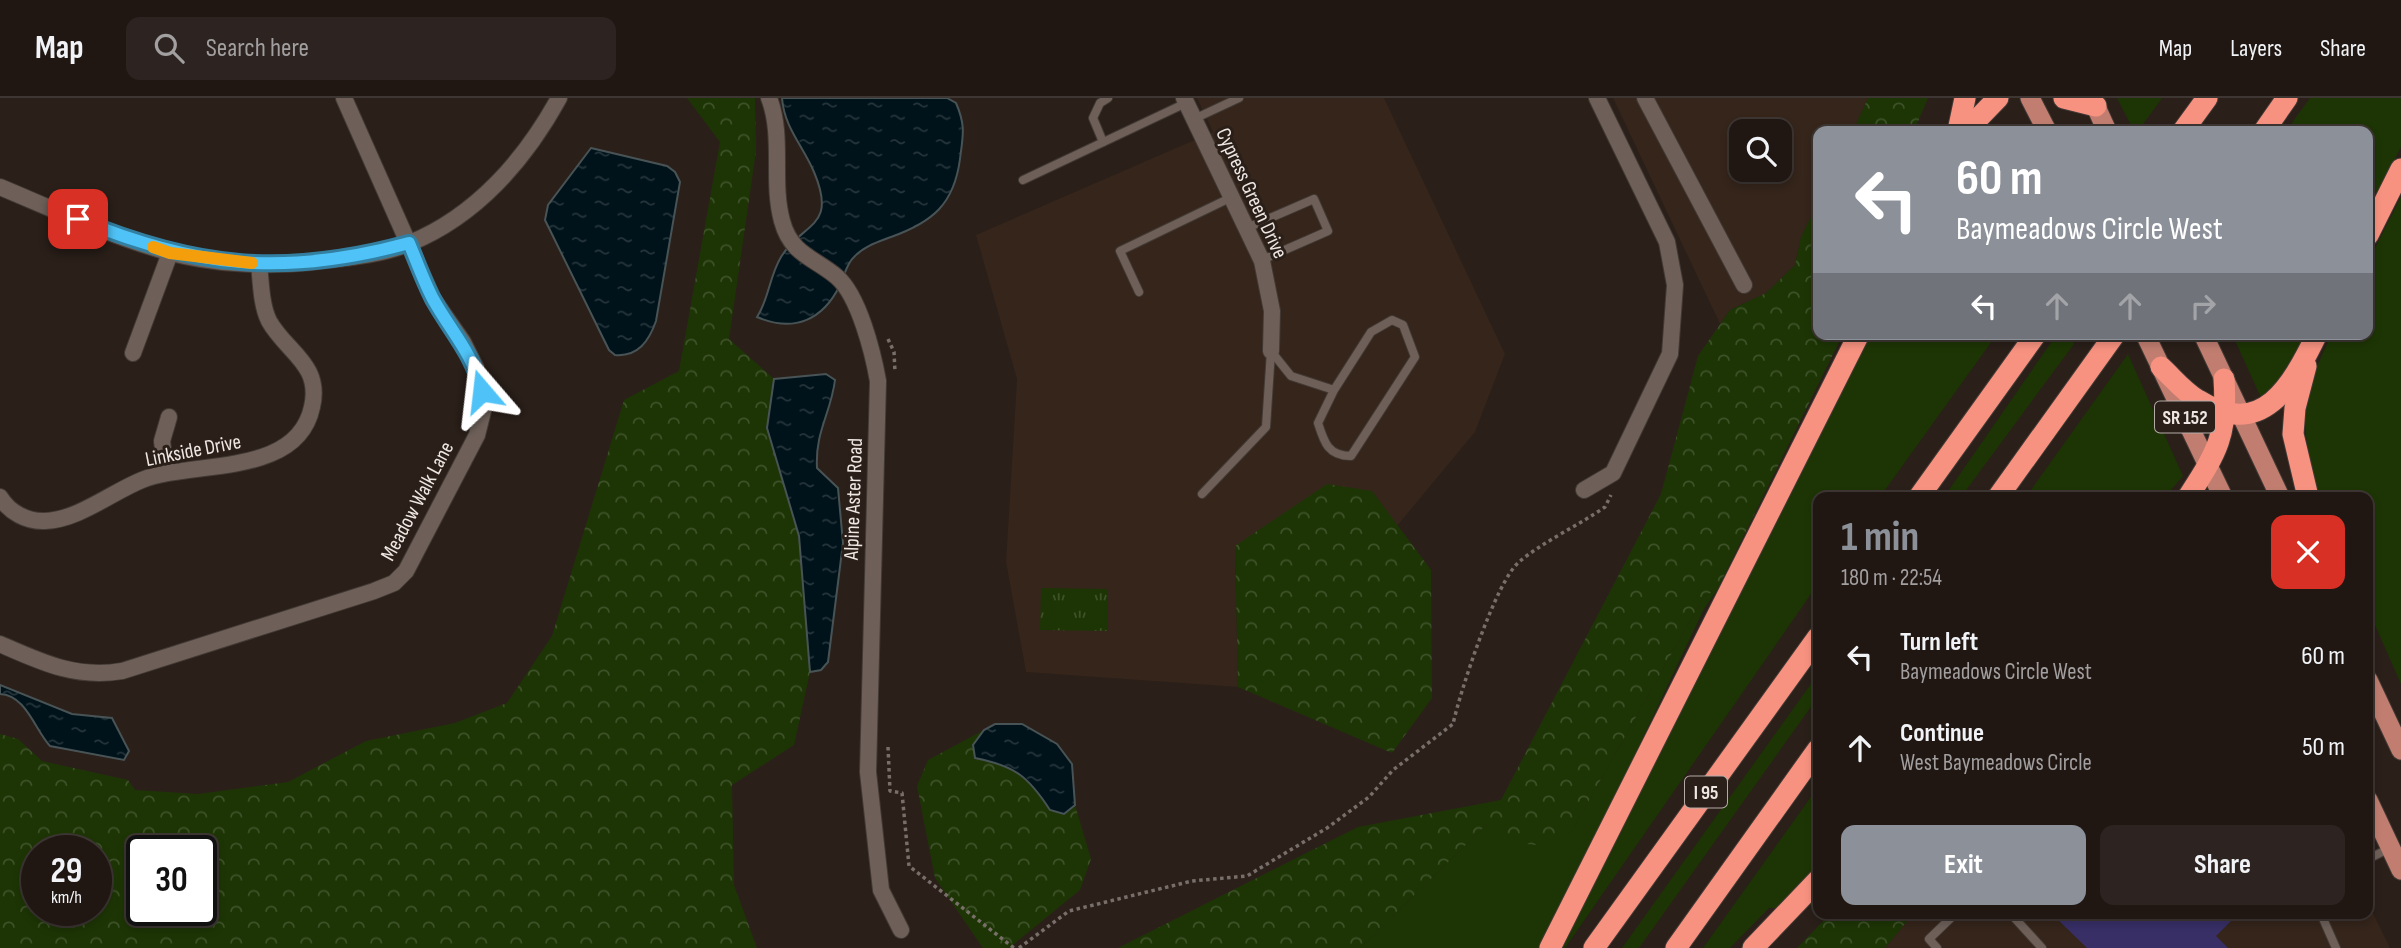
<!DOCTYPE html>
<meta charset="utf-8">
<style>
body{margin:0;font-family:"Sofia Sans Condensed",sans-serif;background:#2d2421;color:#f1f3f6;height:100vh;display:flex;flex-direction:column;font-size:26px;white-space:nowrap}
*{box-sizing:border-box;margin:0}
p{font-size:23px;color:#a29fa0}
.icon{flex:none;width:38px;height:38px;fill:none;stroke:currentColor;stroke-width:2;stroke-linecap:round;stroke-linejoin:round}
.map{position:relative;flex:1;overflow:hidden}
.panel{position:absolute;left:1813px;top:394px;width:560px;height:427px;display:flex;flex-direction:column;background:#201713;border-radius:14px;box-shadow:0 4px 10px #0003,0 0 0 2px #3d3633}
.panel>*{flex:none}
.banner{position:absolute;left:1813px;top:28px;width:560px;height:214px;border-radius:14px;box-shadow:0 4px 10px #0003,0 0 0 2px #3d3633;background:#8c9099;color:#fff;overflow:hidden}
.controls{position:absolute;left:1729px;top:21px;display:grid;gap:14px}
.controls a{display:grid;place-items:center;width:63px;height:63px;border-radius:14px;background:#201713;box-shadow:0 4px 10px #0003,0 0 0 2px #3d3633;font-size:35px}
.speed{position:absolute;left:21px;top:737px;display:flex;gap:14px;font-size:35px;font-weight:700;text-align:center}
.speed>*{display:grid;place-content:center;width:91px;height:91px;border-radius:50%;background:#201713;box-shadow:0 4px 10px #0003,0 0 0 2px #3d3633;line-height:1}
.speed small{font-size:18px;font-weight:400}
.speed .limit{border:4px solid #111;border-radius:10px;background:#fff;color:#111}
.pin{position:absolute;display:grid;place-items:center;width:60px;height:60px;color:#fff;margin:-30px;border-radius:14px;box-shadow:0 4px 10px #0006}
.me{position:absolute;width:77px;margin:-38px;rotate:343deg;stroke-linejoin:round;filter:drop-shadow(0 0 5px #0008)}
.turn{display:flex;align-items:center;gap:24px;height:147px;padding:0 28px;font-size:32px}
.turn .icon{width:91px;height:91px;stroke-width:2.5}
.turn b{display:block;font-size:49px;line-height:60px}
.lanes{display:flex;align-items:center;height:66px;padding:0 28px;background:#0003;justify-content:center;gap:35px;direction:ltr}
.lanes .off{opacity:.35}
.round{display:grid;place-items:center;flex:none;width:74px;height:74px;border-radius:14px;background:#2d2421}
.overview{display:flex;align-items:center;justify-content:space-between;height:119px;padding:0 28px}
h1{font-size:42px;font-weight:700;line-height:52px;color:#8c9099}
.primary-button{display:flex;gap:14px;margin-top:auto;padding:14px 28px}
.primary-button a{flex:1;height:80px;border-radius:14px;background:#8c9099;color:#fff;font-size:28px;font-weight:700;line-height:80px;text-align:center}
.primary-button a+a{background:#2d2421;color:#f1f3f6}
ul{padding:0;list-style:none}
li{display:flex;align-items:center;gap:21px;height:91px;padding:0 28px}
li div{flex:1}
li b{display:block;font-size:26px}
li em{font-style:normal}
header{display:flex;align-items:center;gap:42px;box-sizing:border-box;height:98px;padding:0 35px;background:#201713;border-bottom:2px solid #3d3633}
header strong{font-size:33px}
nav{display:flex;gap:38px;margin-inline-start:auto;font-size:24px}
.search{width:490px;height:63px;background:#2d2421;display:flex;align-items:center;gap:18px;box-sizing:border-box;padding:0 24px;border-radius:14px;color:#a29fa0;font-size:26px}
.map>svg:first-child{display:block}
.commercial{fill:#35251b;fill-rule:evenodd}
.grass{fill:#1d3505}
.forest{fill:url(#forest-crowns);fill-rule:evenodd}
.park{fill:url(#park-tufts)}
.water{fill:url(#water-ripples);stroke:#485356;stroke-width:2}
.building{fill:#372f66}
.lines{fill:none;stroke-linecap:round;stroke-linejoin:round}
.service-casing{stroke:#433a35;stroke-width:10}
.minor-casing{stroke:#433a35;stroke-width:18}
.primary-casing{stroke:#433a35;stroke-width:21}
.motorway-casing{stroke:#433a35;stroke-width:23}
.path{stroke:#796f6a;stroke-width:3.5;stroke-dasharray:3.5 3.5;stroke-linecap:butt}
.service{stroke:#6e6059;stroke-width:8}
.minor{stroke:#6e6059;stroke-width:16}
.primary{stroke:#c17e70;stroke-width:19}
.motorway{stroke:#f89280;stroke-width:21}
.route-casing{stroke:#337fa1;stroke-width:18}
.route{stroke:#4fc3f7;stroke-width:12}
.slow{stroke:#f59e0b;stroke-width:12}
.labels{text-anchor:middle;stroke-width:6;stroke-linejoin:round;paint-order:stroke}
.shield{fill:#2a1f19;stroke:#b4aba6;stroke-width:2}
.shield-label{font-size:19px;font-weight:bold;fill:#efe7e3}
.street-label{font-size:21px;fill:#efe7e3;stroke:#2a1f19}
</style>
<header>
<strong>Map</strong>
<div class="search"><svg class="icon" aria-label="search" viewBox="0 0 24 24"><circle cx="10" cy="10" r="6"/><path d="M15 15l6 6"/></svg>Search here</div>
<nav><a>Map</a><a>Layers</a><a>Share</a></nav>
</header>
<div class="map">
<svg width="2401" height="850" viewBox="0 0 2401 850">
<defs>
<pattern id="forest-crowns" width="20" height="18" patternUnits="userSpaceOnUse" patternTransform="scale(1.75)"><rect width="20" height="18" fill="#1d3505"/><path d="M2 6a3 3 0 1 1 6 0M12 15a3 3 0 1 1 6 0" fill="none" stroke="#3e5229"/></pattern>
<pattern id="park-tufts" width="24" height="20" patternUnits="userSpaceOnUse" patternTransform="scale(1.75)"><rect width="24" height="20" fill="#1d3505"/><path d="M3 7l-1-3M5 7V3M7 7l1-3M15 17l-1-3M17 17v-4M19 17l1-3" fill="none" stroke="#3e5229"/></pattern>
<pattern id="water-ripples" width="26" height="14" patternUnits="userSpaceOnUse" patternTransform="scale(1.75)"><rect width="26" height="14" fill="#00131a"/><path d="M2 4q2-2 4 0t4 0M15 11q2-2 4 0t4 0" fill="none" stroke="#26353b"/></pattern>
</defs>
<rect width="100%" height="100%" fill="#2a1f19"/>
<!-- commercial -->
<g class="commercial">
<polygon points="1197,0 1384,0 1505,256 1475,334 1397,428 1372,393 1235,448 1238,589 1026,574 1006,464 1017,281 976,137 1213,34"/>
<path d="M1613,0h255l-15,33h-35v72l-17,34 -6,28 -29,28 -36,17 -10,14zM1741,33h39v39h-39z"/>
<polygon points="2368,805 2390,850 1885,850 1913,816 2368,816"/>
</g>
<!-- grass -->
<g class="grass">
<polygon points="2117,0 2162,0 2138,33 2134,33"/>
<polygon points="2310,0 2401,0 2401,49 2368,115 2368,33 2286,33"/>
<path d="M2401,99v487l-33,-75v-112h-50c-17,-75 -21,-92 14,-163h36v-72z"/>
<polygon points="1870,236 1997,236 1880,399 1818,399 1818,486 1565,850 1559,850"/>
<polygon points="2057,236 2070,236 2074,246 1961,399 1944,399"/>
<polygon points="2232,236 2307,236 2285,279 2262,302"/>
<polygon points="2128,256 2183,378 2165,399 2026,399"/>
<polygon points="1717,492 1704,511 1543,850 1360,850 1487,726 1569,738 1704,498"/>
<polygon points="1818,576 1818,599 1639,850 1622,850"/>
<polygon points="1818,689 1818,765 1779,810 1769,810 1730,850 1703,850"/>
</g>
<!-- forest -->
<g class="forest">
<path d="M687,0h68l1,53 -27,188 45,40 -7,49 32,108 11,136 -16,73 -62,40 2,100 23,63h-757v-214l18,5 24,22 86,19 7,10 63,4 90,-12 78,-41 89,-18 52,-20 45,-67 72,-236 55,-29 41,-229zM37,752h59v60h-59zM142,752h59v60h-59z"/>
<polygon points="1868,0 1928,0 1914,33 1853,33"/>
<polygon points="1818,105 1818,236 1843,236 1717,492 1704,498 1569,738 1536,747 1505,744 1487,726 1360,850 1118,850 1358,729 1501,702 1661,396 1698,258 1730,212 1766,195 1795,167 1801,139"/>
<polygon points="1327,386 1372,393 1431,472 1432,600 1392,655 1238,589 1235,448"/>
<path d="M984,632l-11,15 2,13c41,8 51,18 75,52l14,3 11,-8 16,54 -11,31 -71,58h-26l-48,-70 -18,-92 11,-26z"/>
<polygon points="1830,816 1913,816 1885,850 1797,850"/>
</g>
<!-- park -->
<polygon class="park" points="1041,490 1108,491 1108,533 1040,532"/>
<!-- water -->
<g class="water">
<path d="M782,0h165l9,5c10,23 7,32 4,56 -6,45 -27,63 -69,78 -13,5 -27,9 -37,20 -7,6 -10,19 -14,28 -17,35 -46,48 -83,32 12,-18 12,-40 24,-60 21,-35 57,-28 33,-85 -11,-26 -30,-45 -32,-74z"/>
<path d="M591,50l76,18 8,6 5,10 -24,139c-7,20 -18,36 -41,34l-6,-5 -64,-130 3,-15z"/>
<path d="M826,276l9,6c-4,33 -20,51 -18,88l21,20 5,55 -15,119 -7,8 -11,2 -11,-136 -32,-108 7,-49z"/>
<path d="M0,587l72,29 40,4 17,33 -5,9 -74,-14c-15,-16 -24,-51 -50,-52z"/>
<path d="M995,626h27l35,20 15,20 3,41 -11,9 -14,-4c-22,-34 -35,-44 -75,-52l-2,-13 11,-15z"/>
</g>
<!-- building -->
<polygon class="building" points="2052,816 2238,816 2216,838 2228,850 2087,850"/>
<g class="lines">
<defs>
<g id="service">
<polyline points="1194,21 1239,0"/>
<polyline points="1103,44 1093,20 1100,5 1108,0"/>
<polyline points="1023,82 1186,5"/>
<polyline points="1247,130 1314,101 1328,133 1262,162"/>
<polyline points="1139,194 1120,153 1232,99"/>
<path d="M1271,253l20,25 43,14 37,-58 21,-12 11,5 12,32 -64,99c-23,0 -27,-14 -33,-33l16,-33"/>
<polyline points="1202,396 1266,329 1271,253"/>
<polyline points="2368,761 2390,750"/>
<polyline points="2011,816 2042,850"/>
<polyline points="2321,816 2336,850"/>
<polyline points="1937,850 1929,841 1955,816"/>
</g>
<g id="minor">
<path d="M769,0c15,39 2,83 13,123 9,34 33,37 55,56 22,19 36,76 41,104l-10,391 13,118 20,40"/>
<polyline points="1184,0 1262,163 1272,213 1271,253"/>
<polyline points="1645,0 1744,187"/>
<path d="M0,89c55,23 111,49 168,65 45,12 97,15 143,10 33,-4 68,-6 99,-19 66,-27 115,-83 149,-145"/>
<polyline points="133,255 170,155"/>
<polyline points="166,375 162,343 169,319"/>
<polyline points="1584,392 1613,375 1670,256 1675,187 1667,144 1597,0"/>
<path d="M0,399c9,15 27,25 45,24 33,-1 67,-29 97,-41 50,-20 155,-2 170,-73 10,-43 -26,-55 -43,-86 -8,-16 -8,-39 -10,-57"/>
<path d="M0,546c41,18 76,35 122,27l252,-80 20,-8 12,-12 71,-136 6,-24 -7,-43 -13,-26 -30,-43 -89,-201"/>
</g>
<g id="primary">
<polyline points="2030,0 2047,33"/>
<polyline points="2092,0 2107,33"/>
<polyline points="2145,236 2223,399"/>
<polyline points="2203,236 2280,399"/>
<polyline points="2368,582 2401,652"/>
<polyline points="2368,702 2401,772"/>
</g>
<g id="motorway">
<polyline points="2064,0 2096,8"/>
<polyline points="1958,33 1965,0"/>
<polyline points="1966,33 1998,0"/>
<polyline points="2183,33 2207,0"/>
<polyline points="2264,33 2287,0"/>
<polyline points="2368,137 2401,71"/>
<polyline points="2306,268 2295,310 2293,336 2308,399"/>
<path d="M2161,269c12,11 23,25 37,33 65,41 94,-15 119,-66"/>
<polyline points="1919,399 2036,236"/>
<polyline points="1998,399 2115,236"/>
<path d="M2188,399c29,-45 40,-62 36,-118"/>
<polyline points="1550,850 1859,236"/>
<polyline points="1594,850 1818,539"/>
<polyline points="1676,850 1818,651"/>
<polyline points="1753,850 1818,782"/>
</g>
</defs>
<!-- service casing -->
<use href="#service" class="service-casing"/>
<!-- minor casing -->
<use href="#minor" class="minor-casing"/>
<!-- primary casing -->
<use href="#primary" class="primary-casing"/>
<!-- motorway casing -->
<use href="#motorway" class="motorway-casing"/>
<!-- path -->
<g class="path">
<polyline points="888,241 894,254 895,274"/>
<polyline points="888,649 890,693 902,695 909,768 1014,850"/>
<path d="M1019,850l50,-37 123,-30 55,-5 80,-48 42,-31 24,-27 60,-46c7,-32 43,-143 66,-162 22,-19 60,-37 86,-55l6,-12"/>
</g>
<!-- service -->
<use href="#service" class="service"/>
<!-- minor -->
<use href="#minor" class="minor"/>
<!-- primary -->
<use href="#primary" class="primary"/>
<!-- motorway -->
<use href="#motorway" class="motorway"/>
</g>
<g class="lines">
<defs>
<path id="route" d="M78,121c118,49 207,58 331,24 8,19 15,39 24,56 19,34 39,53 49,92"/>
</defs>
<!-- route casing -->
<use href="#route" class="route-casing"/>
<!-- route -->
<use href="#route" class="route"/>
<!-- slow -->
<polyline class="slow" points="153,149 170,155 252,165"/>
</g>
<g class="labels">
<!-- shield labels -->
<g class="shield">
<rect x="2155" y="303.5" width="60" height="31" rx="5"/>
<rect x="1685" y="678.5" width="42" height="31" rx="5"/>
</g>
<g class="shield-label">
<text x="2185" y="326">SR 152</text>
<text x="1706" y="701">I 95</text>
</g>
<!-- street labels -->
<g class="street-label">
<text transform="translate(1252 95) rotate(65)" y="7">Cypress Green Drive</text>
<text transform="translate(193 352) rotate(-11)" y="7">Linkside Drive</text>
<text transform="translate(853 401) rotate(-88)" y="7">Alpine Aster Road</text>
<text transform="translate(417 403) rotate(-62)" y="7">Meadow Walk Lane</text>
</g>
</g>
</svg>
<div class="controls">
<a><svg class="icon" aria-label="search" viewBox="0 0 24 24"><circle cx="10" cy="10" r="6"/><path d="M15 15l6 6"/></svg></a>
</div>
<div class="speed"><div>29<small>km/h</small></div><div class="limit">30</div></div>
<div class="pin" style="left:78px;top:121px;background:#d93025"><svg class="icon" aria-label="arrive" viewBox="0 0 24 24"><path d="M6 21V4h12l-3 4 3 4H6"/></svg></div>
<svg class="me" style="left:482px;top:293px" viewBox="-20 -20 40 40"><path d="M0-17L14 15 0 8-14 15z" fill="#4fc3f7" stroke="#fff" stroke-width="4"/></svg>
<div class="banner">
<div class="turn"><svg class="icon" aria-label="left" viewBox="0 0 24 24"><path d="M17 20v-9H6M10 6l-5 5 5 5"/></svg><div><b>60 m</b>Baymeadows Circle West</div></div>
<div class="lanes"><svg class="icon" aria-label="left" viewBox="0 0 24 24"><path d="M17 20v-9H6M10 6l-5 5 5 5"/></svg><svg class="icon off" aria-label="ahead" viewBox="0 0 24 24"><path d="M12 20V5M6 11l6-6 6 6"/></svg><svg class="icon off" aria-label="ahead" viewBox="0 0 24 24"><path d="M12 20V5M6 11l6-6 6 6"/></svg><svg class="icon off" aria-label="right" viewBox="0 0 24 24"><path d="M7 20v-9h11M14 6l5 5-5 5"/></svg></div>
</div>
<section class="panel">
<div class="overview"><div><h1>1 min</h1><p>180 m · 22:54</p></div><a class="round" style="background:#d93025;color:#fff"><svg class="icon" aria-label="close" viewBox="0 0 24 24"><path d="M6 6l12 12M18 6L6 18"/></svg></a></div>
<ul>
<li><svg class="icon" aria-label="left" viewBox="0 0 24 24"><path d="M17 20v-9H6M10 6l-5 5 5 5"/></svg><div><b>Turn left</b><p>Baymeadows Circle West</p></div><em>60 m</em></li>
<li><svg class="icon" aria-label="ahead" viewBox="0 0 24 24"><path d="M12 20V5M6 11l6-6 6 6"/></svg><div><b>Continue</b><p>West Baymeadows Circle</p></div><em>50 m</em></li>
</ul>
<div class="primary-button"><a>Exit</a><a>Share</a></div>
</section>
</div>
